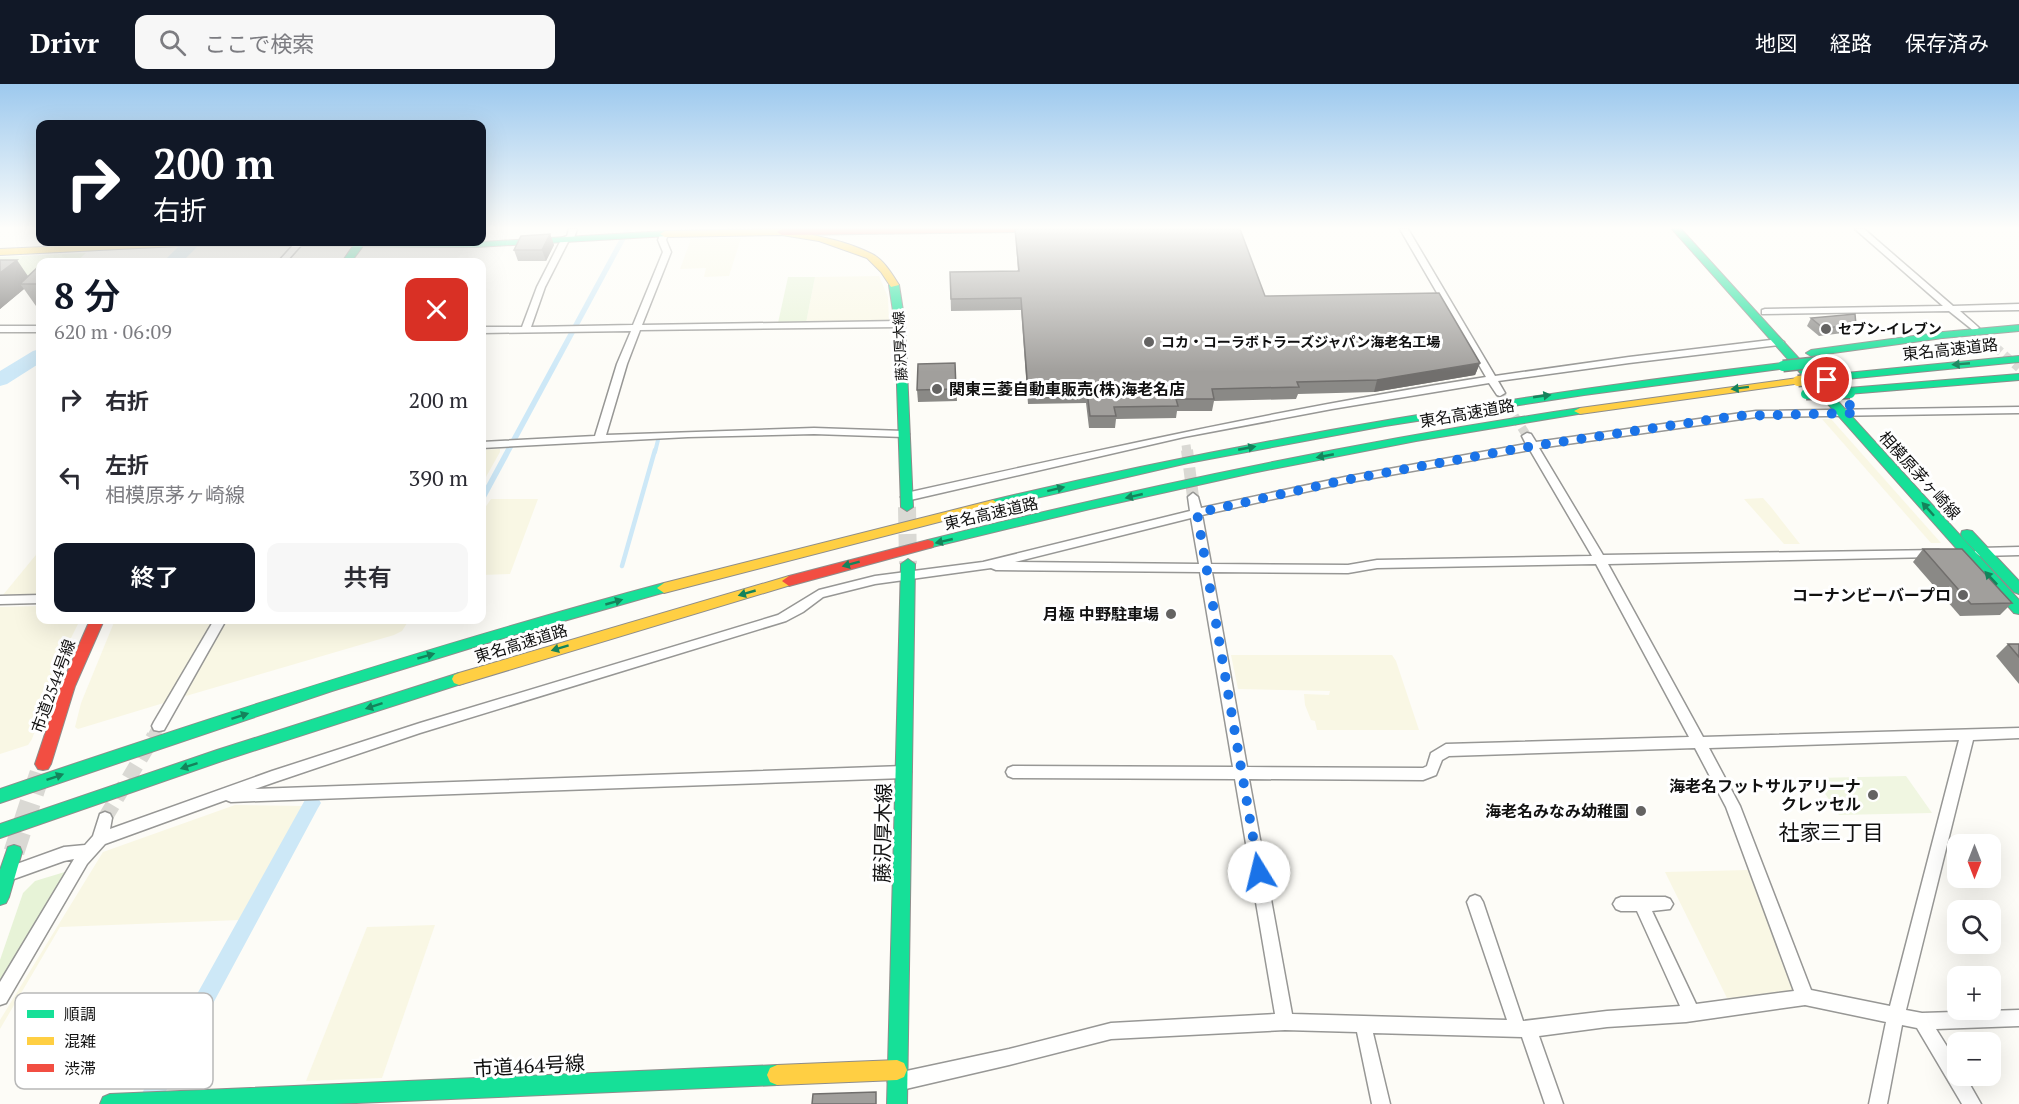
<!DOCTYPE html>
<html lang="ja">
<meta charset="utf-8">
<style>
body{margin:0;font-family:"PT Serif","Noto Sans JP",serif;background:#f7f7f7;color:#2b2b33;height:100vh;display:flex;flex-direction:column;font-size:22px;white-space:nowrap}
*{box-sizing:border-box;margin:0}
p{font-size:20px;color:#7c7c81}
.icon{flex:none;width:33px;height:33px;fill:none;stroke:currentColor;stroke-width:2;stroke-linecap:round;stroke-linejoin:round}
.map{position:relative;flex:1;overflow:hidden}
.details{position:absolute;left:36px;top:174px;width:450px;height:366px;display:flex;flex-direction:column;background:#fff;border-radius:12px;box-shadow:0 6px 24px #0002}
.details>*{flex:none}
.banner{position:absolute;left:36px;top:36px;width:450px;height:126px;border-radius:12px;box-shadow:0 6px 24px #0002;background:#111827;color:#fff;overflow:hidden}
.needle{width:39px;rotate:180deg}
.buttons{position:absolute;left:1947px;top:750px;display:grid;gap:12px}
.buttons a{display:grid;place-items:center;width:54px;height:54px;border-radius:12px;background:#fff;box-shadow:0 6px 24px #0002;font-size:30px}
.pin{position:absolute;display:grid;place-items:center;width:51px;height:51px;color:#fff;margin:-26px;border:3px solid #fff;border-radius:50%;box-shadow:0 2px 6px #0007}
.me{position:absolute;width:66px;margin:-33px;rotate:351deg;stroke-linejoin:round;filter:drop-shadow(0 0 4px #0008)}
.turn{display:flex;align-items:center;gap:21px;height:126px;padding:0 18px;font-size:27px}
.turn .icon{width:78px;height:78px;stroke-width:2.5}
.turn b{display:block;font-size:42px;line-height:51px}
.round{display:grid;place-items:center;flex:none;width:63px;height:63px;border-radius:12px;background:#f7f7f7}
.head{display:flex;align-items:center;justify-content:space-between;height:102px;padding:0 18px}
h1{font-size:36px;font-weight:600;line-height:45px;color:#111827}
.cta{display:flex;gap:12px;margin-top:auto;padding:12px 18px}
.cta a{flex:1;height:69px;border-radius:12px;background:#111827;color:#fff;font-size:24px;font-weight:600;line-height:69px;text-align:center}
.cta a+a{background:#f7f7f7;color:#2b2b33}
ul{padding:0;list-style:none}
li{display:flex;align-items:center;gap:18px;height:78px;padding:0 18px}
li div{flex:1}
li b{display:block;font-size:22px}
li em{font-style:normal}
header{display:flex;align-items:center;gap:36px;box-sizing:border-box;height:84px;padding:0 30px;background:#111827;color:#fff}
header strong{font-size:28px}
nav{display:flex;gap:33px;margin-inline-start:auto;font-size:21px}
.search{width:420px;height:54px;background:#f7f7f7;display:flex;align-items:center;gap:15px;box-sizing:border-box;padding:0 21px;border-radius:12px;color:#7c7c81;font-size:22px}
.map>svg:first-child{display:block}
.farmland{fill:#f9f7e4}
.green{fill:#e7f3d7}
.pitch{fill:#f0f6e1}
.water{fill:#cde8f7}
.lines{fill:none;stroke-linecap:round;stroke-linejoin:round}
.stream-far1{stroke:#cde8f7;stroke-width:4}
.stream{stroke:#cde8f7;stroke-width:4.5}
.canal{fill:#cde8f7;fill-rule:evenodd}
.river{fill:#cde8f7;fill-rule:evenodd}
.street-tunnel-far2{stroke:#dad9d4;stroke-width:9;stroke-dasharray:9 4.5;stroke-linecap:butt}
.street-tunnel-far1{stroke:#dad9d4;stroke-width:12;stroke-dasharray:12 6;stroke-linecap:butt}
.street-tunnel{stroke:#dad9d4;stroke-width:15;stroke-dasharray:15 8;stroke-linecap:butt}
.secondary-tunnel{stroke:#dad9d4;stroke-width:21;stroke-dasharray:21 10;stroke-linecap:butt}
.primary-tunnel{stroke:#dad9d4;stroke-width:18;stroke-dasharray:18 9;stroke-linecap:butt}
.street-casing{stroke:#979795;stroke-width:3}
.fast-casing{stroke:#8e8d8b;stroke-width:2}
.slow-casing{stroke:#8e8d8b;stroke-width:2}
.jam-casing{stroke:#8e8d8b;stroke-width:2}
.street{fill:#fffffe;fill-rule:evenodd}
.fast{fill:#16e098;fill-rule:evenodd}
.slow{fill:#ffcf43;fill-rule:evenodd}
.jam{fill:#f24e42;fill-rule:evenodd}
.fast-bridge-casing{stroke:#858482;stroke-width:13;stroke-linecap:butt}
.slow-bridge-casing{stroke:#858482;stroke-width:13;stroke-linecap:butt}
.fast-bridge{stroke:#16e098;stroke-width:10}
.slow-bridge{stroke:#ffcf43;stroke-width:10}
.wall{fill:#8a8986}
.shaded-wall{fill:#716f6d}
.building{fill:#a19f9c;stroke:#716f6d;stroke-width:1.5}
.oneway{fill:#14835b}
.route{stroke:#1a73e8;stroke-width:10;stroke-dasharray:0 18}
.poi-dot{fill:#646362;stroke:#fff;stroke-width:2}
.labels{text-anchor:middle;stroke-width:6;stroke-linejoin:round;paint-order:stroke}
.far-poi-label{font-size:14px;font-weight:bold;fill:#111;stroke:#fff;text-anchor:start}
.far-street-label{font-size:14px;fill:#111;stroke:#fff}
.street-label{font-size:16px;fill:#111;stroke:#fff}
.poi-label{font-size:16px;font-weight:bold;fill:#111;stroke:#fff;text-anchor:end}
.near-street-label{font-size:20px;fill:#111;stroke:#fff}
.near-neighbourhood-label{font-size:21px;fill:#111;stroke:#fff}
.key{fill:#fff;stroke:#b8b8b8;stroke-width:1.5}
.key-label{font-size:16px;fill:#111}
</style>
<header>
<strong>Drivr</strong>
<div class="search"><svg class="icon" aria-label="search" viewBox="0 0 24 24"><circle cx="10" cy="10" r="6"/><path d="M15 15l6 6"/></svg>ここで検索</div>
<nav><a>地図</a><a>経路</a><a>保存済み</a></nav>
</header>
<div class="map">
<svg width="2019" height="1020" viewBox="0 0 2019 1020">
<rect width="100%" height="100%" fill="#fdfcf7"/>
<!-- farmland -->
<g class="farmland">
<polygon points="741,154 729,192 704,193 706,184 680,185 691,155"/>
<polygon points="879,192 888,213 889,237 806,239 815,193"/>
<polygon points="1822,335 1831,335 1941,459 1931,459"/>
<polygon points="500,365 500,368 482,400 482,366"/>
<polygon points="1763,414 1771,423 1800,460 1784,460 1744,415"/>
<polygon points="491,415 538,415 510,490 482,491 482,428"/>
<polygon points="40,466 40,512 2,512 3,511"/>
<polygon points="40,522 40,536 80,536 59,578 32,655 28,661 0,670 0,523"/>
<polygon points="115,536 217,536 172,614 167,618 78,645 75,643 81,619"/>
<polygon points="225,536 409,536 402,547 394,551 179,614"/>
<polygon points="1231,571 1392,571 1396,577 1419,646 1317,646 1315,637 1311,636 1305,621 1304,610 1329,611 1330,607 1238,605"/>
<polygon points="235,721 303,722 240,836 60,843 0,945 0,936 103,768"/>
<polygon points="1748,786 1792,904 1791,910 1727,914 1665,788"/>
<polygon points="435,841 382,994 306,997 367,843"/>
</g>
<!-- green -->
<g class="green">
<polygon points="86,169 76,178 40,178 40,195 0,196 0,173"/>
<polygon points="788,193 815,193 806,239 778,239"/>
<polygon points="68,787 0,896 0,876 23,809 35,797"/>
</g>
<!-- pitch -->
<polygon class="pitch" points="1906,692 1932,729 1839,731 1815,694"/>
<!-- water -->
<polygon class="water" points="625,145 631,145 482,421 482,409"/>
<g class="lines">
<!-- stream-far1 -->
<polyline class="stream-far1" points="655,368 658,356"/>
<!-- stream -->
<polyline class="stream" points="622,482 655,366"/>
<!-- canal -->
<polygon class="canal" points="312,711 318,714 321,719 318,724 159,1020 136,1020 306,714"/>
<!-- river -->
<g class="river">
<polygon points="183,158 202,158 182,178 163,178"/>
<polygon points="40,265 40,279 7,300 0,302 0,287 33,267"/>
</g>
<!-- street-tunnel-far2 -->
<g class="street-tunnel-far2">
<polyline points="1974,244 2019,284"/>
<polyline points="1500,309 1527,352"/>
<polyline points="1186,361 1187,368"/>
</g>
<!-- street-tunnel-far1 -->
<g class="street-tunnel-far1">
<polyline points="1187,366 1193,413"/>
<polyline points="153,653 159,642"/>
</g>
<!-- street-tunnel -->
<polyline class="street-tunnel" points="105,734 154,652"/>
<!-- secondary-tunnel -->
<polyline class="secondary-tunnel" points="14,768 43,680"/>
<!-- primary-tunnel -->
<polyline class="primary-tunnel" points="907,423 908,480"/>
<defs>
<g id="street">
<polygon points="569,145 577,145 574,154 569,156 545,203 531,243 633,241 663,168 658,156 661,148 664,148 668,150 666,156 671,168 642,241 900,237 905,240 900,243 640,246 627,280 606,351 814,344 904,347 909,350 904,353 814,350 688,353 482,364 482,358 595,352 617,280 631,247 482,249 482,243 522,243 537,203 562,154 567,152"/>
<path d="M1400,145h8l87,147 134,-19 150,-18 5,3 -5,3 -150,18 -131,18 7,12 -5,3 -3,-1 -8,-12 -157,26 -148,28 -278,64 -5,-4 5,-4c193,-43 385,-86 580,-116z"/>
<polygon points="1855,145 1864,145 1953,222 2019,220 2019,226 1960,227 1977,242 1979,244 1974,247 1949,227 1762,230 1762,226 1765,225 1943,222"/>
<polygon points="296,158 303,159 286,178 278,178"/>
<rect x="0" y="242" width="40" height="6"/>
<path d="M2019,323v6l-263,4 -217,31 64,107 336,-5 2,3 -2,3 -4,1 -327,7 95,173 316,-9v10l-46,2 -67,270 16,3 97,-3v16l-83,3 22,35v12h7l16,28h-19l-45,-76 -15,-3 -15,79h-18l17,-82 -81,-17 -119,17 -79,5 -68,9 24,68h-18l-23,-67 -149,-4 17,71h-18l-15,-72 -72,-2 -174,9 -102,26 -112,26 -6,-3 -3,-6 3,-6 6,-3 112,-24 102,-26 164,-9 -40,-235 -222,-1 -5,-2 -2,-4 2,-4 5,-2 220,1 -33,-195 -204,-2 -5,-2 -116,16 -52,13 -20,15 -17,9 -366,112 -145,49 -20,7 649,-23 5,2 2,4 -2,4 -5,2 -673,24 -5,-2 -121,44 -18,20 -81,139 -6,2v-23l74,-123 -10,2 -64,23v-14l64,-23 21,-2 8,-9 7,-22 5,-2 5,2 2,4 -2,11 162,-58 148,-48 358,-108 41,-25 56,-14 108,-14 207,-51 -2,-14 5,-4 5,4 3,11 144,-31 181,-33 -4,-8 5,-3 4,1 5,8 220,-31zM1530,366l62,106 -215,4 -29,5 -137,-1 -9,-49 143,-32zM1191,434l8,46 -184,-2zM1596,480l93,173 -243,7 -15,9 -4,13 -4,2 -176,-1 -35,-195 136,1 29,-5zM1959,656l-69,266 -79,-16 -71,-184 -31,-58zM1695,664l31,59 68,184 -98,13 -44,-93 18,-2 3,-5 -3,-5 -5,-2h-44l-5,2 -3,5 3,5 5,2h16l43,95 -73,5 -84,10 -40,-119 -3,-5 -5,-2 -5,2 -3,5 40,118 -215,-6 -43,-235 174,1 13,-5 6,-15 7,-4z"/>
<polygon points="2019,463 2019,471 1980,472 1974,468 1980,464"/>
<polygon points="40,511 40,519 0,520 0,512"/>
<polygon points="214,536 226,536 164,646 159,647 154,646 152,642 154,638"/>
</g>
<g id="fast">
<polygon points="1672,145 1681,145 2019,516 2019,530 2014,529"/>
<polygon points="665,147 670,150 668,152 476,163 363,162 351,178 342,178 353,162 276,162 271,159 482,158"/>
<polygon points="894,198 899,201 905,240 913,423 907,427 901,423 895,240 889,201"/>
<polygon points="2019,241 2019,247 1943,254 1811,272 1806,269 1811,266 1943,248"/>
<polygon points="2019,272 2019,278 1836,296 1831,293 1836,290"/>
<path d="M1783,279l4,1v4l-203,27 -199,31 -197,37 -195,45 -6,-4 6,-4c261,-62 524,-105 790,-137z"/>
<polygon points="2019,290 2019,296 1848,310 1842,307 1848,304"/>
<path d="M1580,324l6,3 -2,2 -168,28 -164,32 -162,36 -162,39 -6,-4 6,-4c216,-54 432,-99 652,-132z"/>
<polygon points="1967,446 1972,447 2019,497 2019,510 2014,508 1962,453 1961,450 1962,447"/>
<polygon points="908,475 915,480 907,1020 887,1020 901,480"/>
<path d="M664,499l7,5 -2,3 -172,49 -165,51 -332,112v-14c220,-75 440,-146 664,-206z"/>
<polygon points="459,589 464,591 466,595 464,599 219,678 0,754 0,740 217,666"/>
<polygon points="14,761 20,763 22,768 9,813 6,819 0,821 0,786 8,763"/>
<polygon points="777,981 784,984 787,991 784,998 777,1001 333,1020 100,1020 103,1013 110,1010"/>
</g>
<g id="slow">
<path d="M782,145c30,6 63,11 90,25 12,6 20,20 27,31l-8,2 -10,-15 -14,-14 -48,-17 -37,-6 -117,2 -5,-3 5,-3z"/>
<polygon points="152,158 281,159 276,162 178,162 0,171 0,165"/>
<polygon points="1798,294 1803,297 1802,299 1580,330 1574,327 1580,324"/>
<polygon points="993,416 999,420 997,423 664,509 657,504 664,499"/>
<polygon points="789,492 796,497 794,500 459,601 454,599 452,595 454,591 459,589"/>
<polygon points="897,976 904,979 907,986 904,993 897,996 777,1001 770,998 767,991 770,984 777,981"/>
</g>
<g id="jam">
<polygon points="814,145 1029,145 1024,148 782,151 777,148 782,145"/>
<polygon points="928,456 933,457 934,460 933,463 789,502 782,497 789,492"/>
<polygon points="90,536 104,536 75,602 51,680 48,685 43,686 38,685 35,680 61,602"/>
</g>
</defs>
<!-- street casing -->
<use href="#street" class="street-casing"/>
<!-- fast casing -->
<use href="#fast" class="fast-casing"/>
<!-- slow casing -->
<use href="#slow" class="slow-casing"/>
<!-- jam casing -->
<use href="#jam" class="jam-casing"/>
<!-- street -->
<use href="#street" class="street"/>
<!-- fast -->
<use href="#fast" class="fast"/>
<!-- slow -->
<use href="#slow" class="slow"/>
<!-- jam -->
<use href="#jam" class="jam"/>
<defs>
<g id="fast-bridge">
<polyline points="1783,282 1820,278"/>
<polyline points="1806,310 1850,309"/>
</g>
<polyline id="slow-bridge" points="1798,297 1836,293"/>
</defs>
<!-- fast-bridge casing -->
<use href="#fast-bridge" class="fast-bridge-casing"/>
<!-- slow-bridge casing -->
<use href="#slow-bridge" class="slow-bridge-casing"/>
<!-- fast-bridge -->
<use href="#fast-bridge" class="fast-bridge"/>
<!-- slow-bridge -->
<use href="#slow-bridge" class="slow-bridge"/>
</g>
<!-- wall -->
<g class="wall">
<polygon points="1015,145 1265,212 1480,279 1475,291 1374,308 1298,310 1296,315 1214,317 1212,327 1177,327 1176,334 1116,335 1115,344 1089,344 1086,319 1028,320 1021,226 951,227 950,188 1018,187"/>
<polygon points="550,150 554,161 546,177 518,177 514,166"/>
<polygon points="0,176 28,192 40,181 40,222 36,222 24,205 0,225"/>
<polygon points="1811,234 1856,241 1851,248 1819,252 1807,242"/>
<polygon points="955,279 957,317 918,318 917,306"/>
<polygon points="1923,465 2012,519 2000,531 1960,532 1913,478"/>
<polygon points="2008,560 2019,560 2019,600 1996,572"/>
</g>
<!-- shaded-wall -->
<g class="shaded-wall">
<polygon points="550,150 554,161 546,177 542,166"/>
<polygon points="17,176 32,198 20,200 24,205 0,225 0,189"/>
<polygon points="1480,279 1475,291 1374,308 1377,296"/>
</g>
<!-- building -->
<g class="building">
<polygon points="1015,145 1240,145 1265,212 1439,209 1480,279 1377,296 1297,298 1299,303 1212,305 1214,315 1176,315 1178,322 1114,323 1116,332 1090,332 1087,307 1028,308 1021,214 951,215 950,188 1019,187"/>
<polygon points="550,150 542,166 514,166 521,152"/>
<polygon points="0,176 17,176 0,189"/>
<polygon points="47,176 66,176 63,178 44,178"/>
<polygon points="40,181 40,200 20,200"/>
<polygon points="1855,230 1856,241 1823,244 1811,234"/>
<polygon points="955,279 956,305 917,306 918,280"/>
<polygon points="1923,465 1962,465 2012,519 1971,520"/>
<polygon points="2008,560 2019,560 2019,573"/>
<polygon points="876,1008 876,1020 812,1020 813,1010"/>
</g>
<!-- one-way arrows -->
<defs><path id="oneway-solid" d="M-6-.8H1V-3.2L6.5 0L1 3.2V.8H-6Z" transform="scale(1.5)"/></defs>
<g class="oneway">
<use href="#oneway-solid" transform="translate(1961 280) rotate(175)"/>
<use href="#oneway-solid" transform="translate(1740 304) rotate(173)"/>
<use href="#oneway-solid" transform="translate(1542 312) rotate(-8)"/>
<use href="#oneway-solid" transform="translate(1247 364) rotate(-11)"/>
<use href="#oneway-solid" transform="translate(1325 372) rotate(169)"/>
<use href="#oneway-solid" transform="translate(1056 405) rotate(-14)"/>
<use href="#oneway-solid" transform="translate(1134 412) rotate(167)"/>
<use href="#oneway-solid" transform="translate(1928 425) rotate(-132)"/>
<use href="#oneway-solid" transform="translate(944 457) rotate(167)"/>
<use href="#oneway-solid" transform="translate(851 480) rotate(165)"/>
<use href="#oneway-solid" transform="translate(1991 494) rotate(-133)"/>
<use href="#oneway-solid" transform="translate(747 509) rotate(164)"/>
<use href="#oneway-solid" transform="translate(614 518) rotate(-16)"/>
<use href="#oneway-solid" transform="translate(560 564) rotate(163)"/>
<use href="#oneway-solid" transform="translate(426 572) rotate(-16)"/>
<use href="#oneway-solid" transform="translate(374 622) rotate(162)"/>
<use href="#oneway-solid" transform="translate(240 632) rotate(-18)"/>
<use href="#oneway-solid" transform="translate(189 682) rotate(162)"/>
<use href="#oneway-solid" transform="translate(55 693) rotate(-19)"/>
</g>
<!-- sky -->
<linearGradient id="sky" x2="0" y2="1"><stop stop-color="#9dc9ee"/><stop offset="0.5" stop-color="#fefefb"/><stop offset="1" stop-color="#fefefb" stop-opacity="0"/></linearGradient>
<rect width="2019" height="288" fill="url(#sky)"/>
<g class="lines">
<!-- route -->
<polyline class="route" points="1259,788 1197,429 1345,396 1533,362 1735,332 1857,329 1827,296"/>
</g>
<!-- markers -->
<g class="poi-dot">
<circle cx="1826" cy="245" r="6"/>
<circle cx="1149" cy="258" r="6"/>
<circle cx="937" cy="305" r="6"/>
<circle cx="1963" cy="511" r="6"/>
<circle cx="1171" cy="530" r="6"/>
<circle cx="1873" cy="711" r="6"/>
<circle cx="1641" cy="727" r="6"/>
</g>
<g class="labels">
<!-- far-poi labels -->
<g class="far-poi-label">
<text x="1838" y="250">セブン-イレブン</text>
<text x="1161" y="263">コカ・コーラボトラーズジャパン海老名工場</text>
</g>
<!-- far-street labels -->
<g class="far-street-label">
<text transform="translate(900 262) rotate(-93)" y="5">藤沢厚木線</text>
</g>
<!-- street labels -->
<g class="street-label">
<text transform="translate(1950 265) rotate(-6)" y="6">東名高速道路</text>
<text transform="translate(1467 329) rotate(-10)" y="6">東名高速道路</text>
<text transform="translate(1920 391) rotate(48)" y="6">相模原茅ヶ崎線</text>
<text transform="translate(991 429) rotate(-13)" y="6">東名高速道路</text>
<text transform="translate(521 559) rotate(-17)" y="6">東名高速道路</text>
<text transform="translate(53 602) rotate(-70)" y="6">市道2544号線</text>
</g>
<!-- poi labels -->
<g class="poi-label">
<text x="949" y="311" text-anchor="start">関東三菱自動車販売(株)海老名店</text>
<text x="1951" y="517">コーナンビーバープロ</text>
<text x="1159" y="536">月極 中野駐車場</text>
<text x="1861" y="708">海老名フットサルアリーナ<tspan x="1861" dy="18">クレッセル</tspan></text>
<text x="1629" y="733">海老名みなみ幼稚園</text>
</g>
<!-- near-street labels -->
<g class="near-street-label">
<text transform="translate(883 749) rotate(-89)" y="7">藤沢厚木線</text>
<text transform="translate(529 982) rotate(-3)" y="7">市道464号線</text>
</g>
<!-- near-neighbourhood labels -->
<g class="near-neighbourhood-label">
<text x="1831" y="756">社家三丁目</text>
</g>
</g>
<!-- legend -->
<rect x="15" y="909" width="198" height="96" rx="9" class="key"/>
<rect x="27" y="926" width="27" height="8" fill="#16e098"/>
<rect x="27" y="953" width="27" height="8" fill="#ffcf43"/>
<rect x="27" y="980" width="27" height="8" fill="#f24e42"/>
<g class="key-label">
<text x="64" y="936">順調</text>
<text x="64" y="963">混雑</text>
<text x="64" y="990">渋滞</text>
</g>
</svg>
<div class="buttons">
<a><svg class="needle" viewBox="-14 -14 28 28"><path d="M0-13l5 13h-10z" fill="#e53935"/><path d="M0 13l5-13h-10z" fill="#7c7c81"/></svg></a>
<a><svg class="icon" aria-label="search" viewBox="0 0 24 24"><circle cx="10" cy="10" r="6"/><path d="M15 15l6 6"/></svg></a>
<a>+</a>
<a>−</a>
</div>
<div class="pin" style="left:1827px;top:296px;background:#d93025"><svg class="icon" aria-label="arrive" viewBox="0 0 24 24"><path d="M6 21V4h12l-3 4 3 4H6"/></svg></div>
<svg class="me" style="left:1259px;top:788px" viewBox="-20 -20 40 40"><circle r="19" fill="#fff"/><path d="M0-13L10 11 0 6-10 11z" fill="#1a73e8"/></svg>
<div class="banner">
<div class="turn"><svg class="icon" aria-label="right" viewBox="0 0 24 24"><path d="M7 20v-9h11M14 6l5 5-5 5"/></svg><div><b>200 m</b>右折</div></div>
</div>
<section class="details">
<div class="head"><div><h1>8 分</h1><p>620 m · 06:09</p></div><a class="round" style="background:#d93025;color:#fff"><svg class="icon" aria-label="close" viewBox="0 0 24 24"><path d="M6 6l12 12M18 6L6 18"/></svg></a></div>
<ul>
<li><svg class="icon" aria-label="right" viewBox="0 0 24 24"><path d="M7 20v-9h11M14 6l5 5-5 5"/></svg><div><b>右折</b></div><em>200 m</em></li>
<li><svg class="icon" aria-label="left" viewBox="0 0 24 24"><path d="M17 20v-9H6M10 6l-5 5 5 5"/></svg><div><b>左折</b><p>相模原茅ヶ崎線</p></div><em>390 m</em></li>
</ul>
<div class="cta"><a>終了</a><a>共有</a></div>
</section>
</div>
